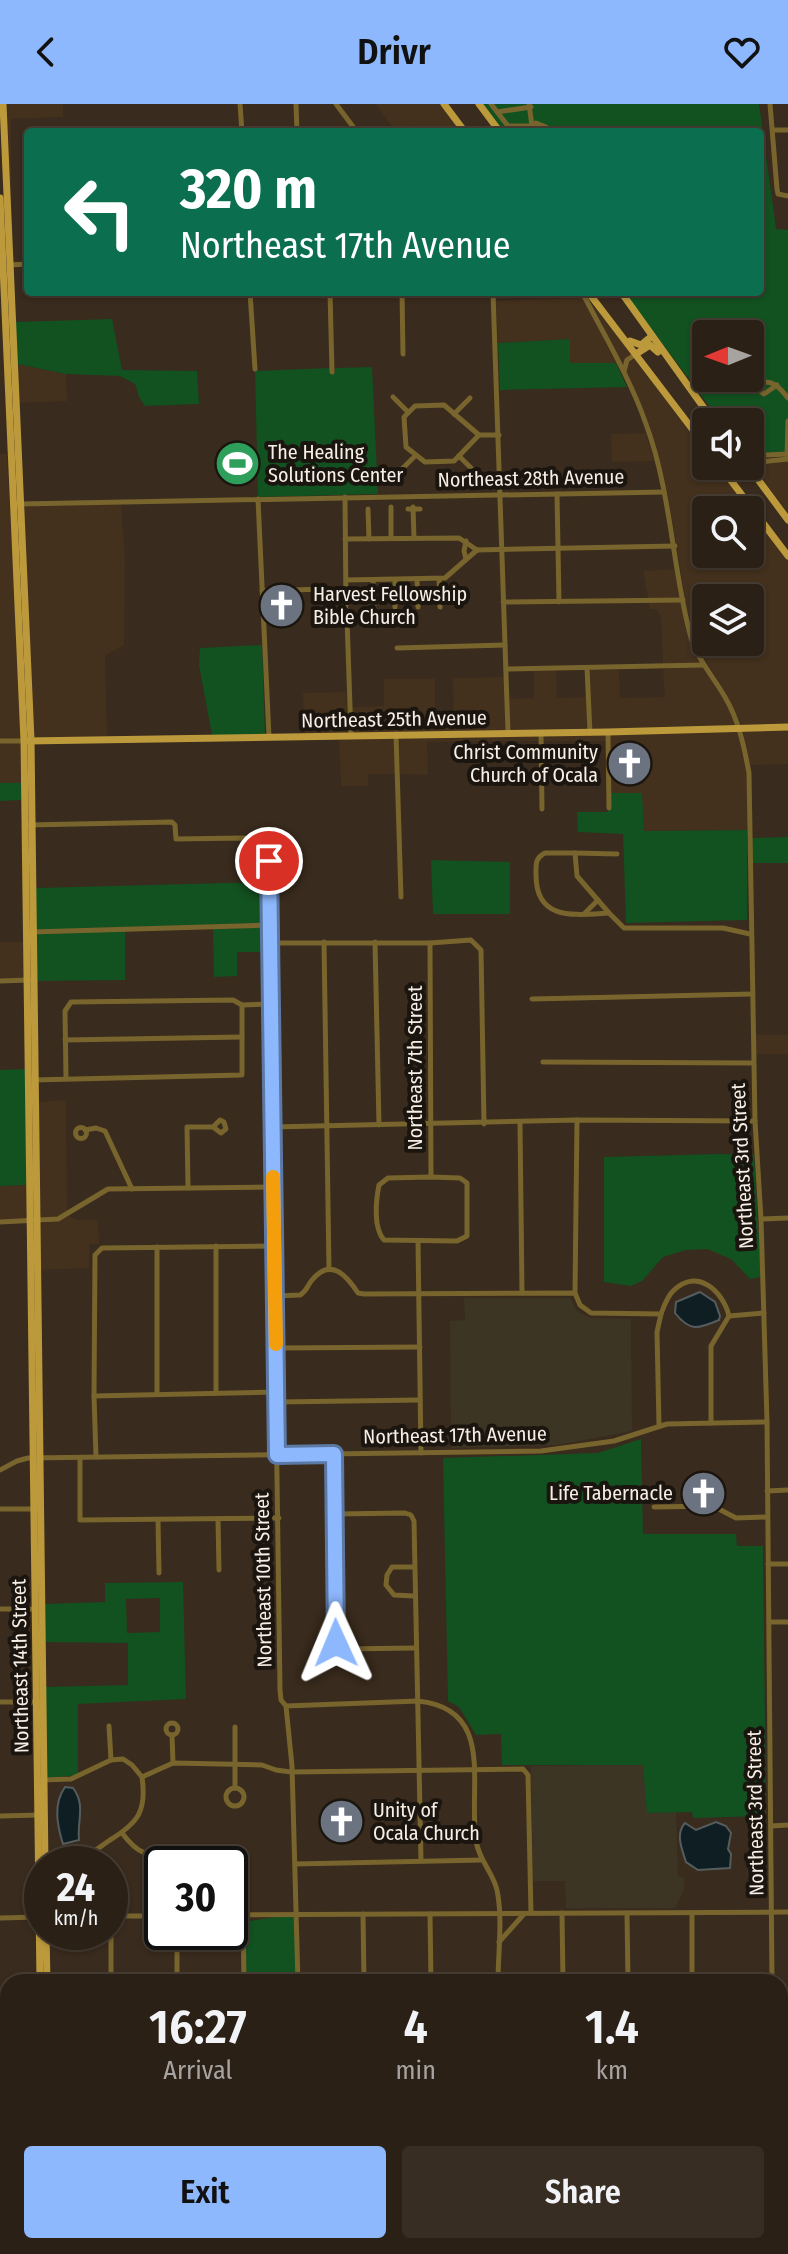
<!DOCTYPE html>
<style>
body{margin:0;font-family:"Fira Sans Condensed",sans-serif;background:#372d23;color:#f1f3f6;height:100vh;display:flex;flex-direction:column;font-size:30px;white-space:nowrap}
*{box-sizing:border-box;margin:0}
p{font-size:26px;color:#a6a3a1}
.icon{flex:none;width:44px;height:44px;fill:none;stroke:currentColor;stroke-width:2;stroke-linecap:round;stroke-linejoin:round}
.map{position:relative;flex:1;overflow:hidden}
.details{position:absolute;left:0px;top:1870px;width:788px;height:280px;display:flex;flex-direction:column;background:#2b2016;border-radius:24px 24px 0 0;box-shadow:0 2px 6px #0004,0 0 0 2px #473e35}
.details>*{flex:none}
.guide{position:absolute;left:24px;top:24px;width:740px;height:168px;border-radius:8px;box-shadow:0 2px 6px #0004,0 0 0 2px #473e35;background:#0b6e4f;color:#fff;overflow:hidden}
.needle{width:52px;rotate:269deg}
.controls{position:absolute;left:692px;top:216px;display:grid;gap:16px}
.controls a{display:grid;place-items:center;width:72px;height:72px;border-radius:8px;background:#2b2016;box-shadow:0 2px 6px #0004,0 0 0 2px #473e35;font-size:40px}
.speed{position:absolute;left:24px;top:1742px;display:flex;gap:16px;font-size:40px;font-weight:700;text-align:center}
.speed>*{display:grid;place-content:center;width:104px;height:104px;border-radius:50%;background:#2b2016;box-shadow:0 2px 6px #0004,0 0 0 2px #473e35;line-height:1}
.speed small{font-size:20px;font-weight:400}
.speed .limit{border:4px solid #111;border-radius:12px;background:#fff;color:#111}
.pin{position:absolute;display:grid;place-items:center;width:68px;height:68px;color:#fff;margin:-34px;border:4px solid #fff;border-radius:50%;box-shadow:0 2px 8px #0007}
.me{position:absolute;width:88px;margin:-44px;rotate:359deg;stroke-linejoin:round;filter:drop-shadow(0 0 6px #0008)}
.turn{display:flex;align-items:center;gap:28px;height:168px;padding:0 24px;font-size:36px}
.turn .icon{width:104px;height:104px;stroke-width:2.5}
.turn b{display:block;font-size:56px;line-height:68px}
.eta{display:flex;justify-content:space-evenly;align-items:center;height:136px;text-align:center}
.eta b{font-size:48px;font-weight:600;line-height:56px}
.button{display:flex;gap:16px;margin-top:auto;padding:16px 24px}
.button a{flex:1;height:92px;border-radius:8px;background:#8eb8fd;color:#111;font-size:32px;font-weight:600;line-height:92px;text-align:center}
.button a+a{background:#372d23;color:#f1f3f6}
header{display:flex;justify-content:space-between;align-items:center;height:104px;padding:0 24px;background:#8eb8fd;color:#111;font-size:36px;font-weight:600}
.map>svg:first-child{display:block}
.built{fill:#43301d;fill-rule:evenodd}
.education{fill:#3d3524}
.green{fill:#125120;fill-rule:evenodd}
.water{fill:#0f1e23;stroke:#555c5e;stroke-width:2}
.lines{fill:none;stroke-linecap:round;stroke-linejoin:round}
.minor{stroke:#78642d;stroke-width:5}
.major{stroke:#bc9a3c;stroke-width:7}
.rail{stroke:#c1b7ad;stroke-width:2;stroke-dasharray:4 8;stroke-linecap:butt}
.route-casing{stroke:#5c78a4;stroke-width:20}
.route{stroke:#8eb8fd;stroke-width:14}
.slow{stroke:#f59e0b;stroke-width:14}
.labels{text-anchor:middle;stroke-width:8;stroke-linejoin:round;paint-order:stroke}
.poi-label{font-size:20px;fill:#f7eee6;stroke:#1b150f;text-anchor:start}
.street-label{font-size:20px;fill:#f7eee6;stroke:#1b150f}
</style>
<header><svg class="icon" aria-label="back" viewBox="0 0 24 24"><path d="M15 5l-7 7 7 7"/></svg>Drivr<svg class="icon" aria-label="heart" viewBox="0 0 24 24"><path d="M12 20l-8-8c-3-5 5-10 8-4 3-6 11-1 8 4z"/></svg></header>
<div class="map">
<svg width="788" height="2150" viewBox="0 0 788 2150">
<rect width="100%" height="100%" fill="#392b1d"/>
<!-- built -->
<g class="built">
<polygon points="5,0 63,0 63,13 11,15 12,159"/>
<polygon points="376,0 442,0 463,28 418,28 413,21 403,28 396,28"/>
<polygon points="583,194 616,259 570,259 569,235 498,239 496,197"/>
<polygon points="588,194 633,250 622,261"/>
<path d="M635,253l71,94v15h11l33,44h-44v44h44v-44l38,49v166l-46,2 -14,-30 -31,-51 -6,-14 -24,-142 -18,-65 -23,-53 3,-10zM706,494h44v44h-44z"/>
<polygon points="17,260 66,270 67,297 18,299"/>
<polygon points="646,329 654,357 612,358 611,330"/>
<polygon points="0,350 7,350 22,635 0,635"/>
<polygon points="788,357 788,410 752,360"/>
<polygon points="121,400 125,458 124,541 105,552 107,633 33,634 23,402"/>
<polygon points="676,465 680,494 648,494 643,467"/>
<polygon points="649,498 681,498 687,529 700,559 663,561 661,512 656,505 650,505"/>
<polygon points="703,563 724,595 737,623 592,627 589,566 619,566 620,594 665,593 663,565"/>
<polygon points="534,567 556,567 557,594 586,593 587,627 510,627 509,595 534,594"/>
<polygon points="504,573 505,627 353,629 353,603 384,602 384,575 435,575 435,621 454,621 453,574"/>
<polygon points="346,588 349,629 304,630 303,589"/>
<polygon points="788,625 788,660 750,661 743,627"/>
<polygon points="738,627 747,669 747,726 644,727 611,689 610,630"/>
<polygon points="539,631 539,637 427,638 428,671 400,670 399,632"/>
<rect x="544" y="631" width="62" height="6"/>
<polygon points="394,632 395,670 368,670 368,682 341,682 339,633"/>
<polygon points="0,639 20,639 21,679 0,679"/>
<polygon points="0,838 24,838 25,874 0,875"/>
<rect x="755" y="931" width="33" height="19"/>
<polygon points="66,996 67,1109 57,1113 39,1115 38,998"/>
<polygon points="27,1081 28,1115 0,1115 0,1082"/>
<polygon points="70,1112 77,1116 98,1116 99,1140 89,1140 89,1164 40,1166 39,1120 58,1117"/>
<polygon points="0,1917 8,1929 8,2142 85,2142 89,2150 0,2150"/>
<polygon points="101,2142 163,2142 163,2150 109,2150"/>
</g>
<!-- education -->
<g class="education">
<polygon points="464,1194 570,1194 577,1207 591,1214 631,1215 632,1327 558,1341 451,1344 450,1217 465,1216"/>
<polygon points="644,1661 647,1709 676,1708 678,1772 684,1773 684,1786 675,1804 566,1804 565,1777 533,1777 531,1662"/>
</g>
<!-- green -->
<g class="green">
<path d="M483,0h276l17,125 12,1v224h-38v-32h-29l-97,-130h136v-160h-256zM706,230h44v44h-44z"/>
<polygon points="112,215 122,266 197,267 199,300 145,302 139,293 135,280 120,272 66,270 17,260 15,218"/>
<polygon points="570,235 570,259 616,259 627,283 500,286 498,239"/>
<polygon points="372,263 378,390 258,393 255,267 330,264 330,270 334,270 335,264"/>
<polygon points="262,541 265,631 212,631 199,561 200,544"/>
<polygon points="0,679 21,679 21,696 0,697"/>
<polygon points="611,689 642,689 644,727 747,726 747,816 626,819 623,730 578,728 577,708 608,708"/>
<polygon points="788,733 788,759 752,759 752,734"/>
<polygon points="431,756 510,758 510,810 433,810"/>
<polygon points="267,778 267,819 35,826 35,784"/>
<polygon points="267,823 269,842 264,848 237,848 237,872 214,873 213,825"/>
<polygon points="125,827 125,876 36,877 35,830"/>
<polygon points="26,965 27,1081 0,1082 0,966"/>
<polygon points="718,1050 754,1051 761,1173 750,1175 731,1155 707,1145 686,1146 663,1153 642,1177 631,1182 604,1178 604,1053"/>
<polygon points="641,1335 643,1430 736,1430 737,1442 763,1442 766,1712 693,1714 692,1708 647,1709 643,1661 502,1661 501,1630 476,1631 459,1603 448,1597 443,1354 598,1349"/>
<path d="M183,1478l3,117 -108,5v71l-32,3 -1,-91 83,-2v-42l-83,-1 -1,-38 61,-2v-19zM160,1494v34l-33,1 -1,-34z"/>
<polygon points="297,1810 298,1878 246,1878 243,1818"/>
</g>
<!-- water -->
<g class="water">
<path d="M700,1188l15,10 5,14 -1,4c-21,9 -29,12 -44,-7l1,-11z"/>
<path d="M65,1683l8,1c13,17 4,32 6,52l-16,4c-6,-19 -10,-40 2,-57z"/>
<path d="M716,1718l10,4 5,7 -3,16 3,5 -1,14 -32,2 -12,-8c-4,-13 -11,-28 -1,-39l11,7z"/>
</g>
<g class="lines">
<!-- minor -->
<g class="minor">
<polyline points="240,0 242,28"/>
<polyline points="296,0 297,28"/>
<polyline points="336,0 357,28"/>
<polyline points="491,0 508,22 532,22 529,0"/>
<polyline points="770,0 777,85 778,90 788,92"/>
<polyline points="497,8 531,3"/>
<polyline points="773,26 788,26"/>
<polyline points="531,28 536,19 546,23"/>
<polyline points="9,161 28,160"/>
<polyline points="250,188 255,265"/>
<polyline points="330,188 332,268"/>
<polyline points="402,188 403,250"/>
<polyline points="493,188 508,629"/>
<path d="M582,188c22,43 48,86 64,132 25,68 26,141 44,210 6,24 23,42 35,63 14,24 19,49 24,76l6,348 6,98 6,203 5,560"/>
<polyline points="624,267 627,256 636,250"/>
<path d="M777,281l-13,9 -7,-5 1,-6c15,-4 21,4 30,15"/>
<polyline points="393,293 408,308"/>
<polyline points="454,310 470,294"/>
<polyline points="479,331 444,301 415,302 404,313 406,343 425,358 454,357 479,331 499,331"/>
<polyline points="459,352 474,367"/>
<polyline points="750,352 787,350"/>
<polyline points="787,355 788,317"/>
<polyline points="750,359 788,355"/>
<polyline points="400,367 415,352"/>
<polyline points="557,390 559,498"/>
<polyline points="345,393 346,502"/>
<polyline points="258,395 269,633"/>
<polyline points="19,400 664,388"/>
<polyline points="391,403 391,434"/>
<polyline points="413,403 414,434"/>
<polyline points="368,405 369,435"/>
<polyline points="408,405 420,405"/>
<polyline points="345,435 459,434 477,446"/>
<polyline points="466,437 464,447 466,455"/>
<polyline points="477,446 675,442"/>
<polyline points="439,475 440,503"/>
<polyline points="346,476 445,474 477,446"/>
<polyline points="373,476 374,506"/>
<polyline points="395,476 395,503"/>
<polyline points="417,476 418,503"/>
<polyline points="262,487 324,485"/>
<polyline points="503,498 683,496"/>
<polyline points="347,515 351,631"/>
<polyline points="397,544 505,541"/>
<polyline points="587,564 590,629"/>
<polyline points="506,565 704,561"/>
<polyline points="608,628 609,704"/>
<polyline points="541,629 542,705"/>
<polyline points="396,630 401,793"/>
<polyline points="0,637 24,637"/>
<polyline points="29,721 172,718 175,721 176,735 243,734 268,736 280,1586 281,1596 286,1602 292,1662 298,1878"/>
<path d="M545,749h30l2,23 32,37c-35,2 -73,8 -73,-38 0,-11 -1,-17 9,-22z"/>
<polyline points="575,749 617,750"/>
<polyline points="609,809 624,824 723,824 750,830"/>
<polyline points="584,810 598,796"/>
<polyline points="31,828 269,821"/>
<polyline points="324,838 329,1165"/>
<polyline points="375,838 379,1021"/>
<polyline points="271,839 430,839 471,836 481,846 484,1020"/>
<polyline points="430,839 431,1073"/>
<polyline points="0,877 29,876"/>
<polyline points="532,895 752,890"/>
<polyline points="65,936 242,933"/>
<polyline points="543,958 753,959"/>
<polyline points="66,974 65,907 71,898 233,896 242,901 271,900"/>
<polyline points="33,976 242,971 242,901"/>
<polyline points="520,1019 522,1189"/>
<polyline points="273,1023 577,1016 755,1017"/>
<circle cx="81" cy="1029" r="5.5"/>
<polyline points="85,1026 96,1024 105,1027 132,1085"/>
<path d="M431,1073l29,1 7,5v53l-10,5 -73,-1c-11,-12 -8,-40 -5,-55l9,-7z"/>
<polyline points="188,1084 187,1023 213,1023 221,1029 226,1025 224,1018 220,1016 213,1023"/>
<polyline points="761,1115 788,1114"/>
<polyline points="0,1118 58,1115 108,1085 274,1083"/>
<polyline points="418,1138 421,1349"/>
<polyline points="216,1142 216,1289"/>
<polyline points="157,1143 157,1290"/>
<polyline points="575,1189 577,1016"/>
<path d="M275,1192l25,-1c7,-4 7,-9 12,-15 19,-23 35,-4 46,13l6,1 211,-1 5,12 11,8 70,1c3,-8 6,-17 12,-23 24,-24 50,0 56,25"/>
<polyline points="729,1212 764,1209"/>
<polyline points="277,1244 420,1243"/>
<polyline points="94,1292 277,1288"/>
<polyline points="277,1298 420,1296"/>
<polyline points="711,1319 711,1242 729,1212"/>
<polyline points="659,1322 657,1228 661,1210"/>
<polyline points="334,1350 336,1539 343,1545 415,1544"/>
<polyline points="96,1353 94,1292 95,1151 102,1144 274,1142"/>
<polyline points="80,1354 80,1416 279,1414"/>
<polyline points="0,1366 17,1357 28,1354 541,1347 614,1337 667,1320 767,1318"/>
<polyline points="767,1387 788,1386"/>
<polyline points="654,1403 713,1402 736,1414 767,1413"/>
<polyline points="0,1405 36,1405"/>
<polyline points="335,1410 405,1409 411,1411 414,1417 421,1757"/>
<polyline points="218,1415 219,1466"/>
<polyline points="158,1416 159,1469"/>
<polyline points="768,1460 788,1460"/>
<polyline points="414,1463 392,1463 387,1471 386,1481 394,1491 414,1492"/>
<polyline points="0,1505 37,1505"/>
<polyline points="769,1518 788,1518"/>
<polyline points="0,1598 38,1598"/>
<path d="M286,1602l132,-5c78,8 50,84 58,139 2,19 17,32 21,50 6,29 1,63 1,92"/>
<circle cx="172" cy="1625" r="6"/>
<polyline points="109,1622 111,1656"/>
<polyline points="235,1623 235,1684"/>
<polyline points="172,1631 173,1659"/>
<polyline points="42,1676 71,1675 111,1656 123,1655 132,1661 142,1673 173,1659 262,1661 276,1666 291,1668 523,1665 528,1671 531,1809"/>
<circle cx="235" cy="1693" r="9"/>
<polyline points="0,1712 40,1711"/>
<polyline points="771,1722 788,1721"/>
<path d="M122,1729c18,24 26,22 54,22"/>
<path d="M43,1754c12,0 27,2 39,-1 10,-3 19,-11 28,-17 28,-17 37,-29 32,-63"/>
<polyline points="176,1760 176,1751 202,1750"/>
<polyline points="295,1760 482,1756"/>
<polyline points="562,1809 563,1878"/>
<polyline points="627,1809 628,1878"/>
<polyline points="692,1809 692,1878"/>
<polyline points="363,1810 364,1878"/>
<polyline points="430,1810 431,1878"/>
<polyline points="230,1811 788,1808"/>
<polyline points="243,1811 244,1878"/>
<polyline points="111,1812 111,1878"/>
<polyline points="111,1812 162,1812"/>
<polyline points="0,1814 39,1813"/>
<polyline points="177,1828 177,1878"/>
<polyline points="499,1838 524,1810"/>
<polyline points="780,1899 788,1899"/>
<polyline points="0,1912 8,1925"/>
<polyline points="780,1966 788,1966"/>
<polyline points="780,2071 788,2071"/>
<polyline points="315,2142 316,2150"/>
<polyline points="378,2142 379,2150"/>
<polyline points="534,2142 534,2150"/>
<polyline points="614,2142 614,2150"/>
<polyline points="694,2142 694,2150"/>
<polyline points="774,2142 774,2150"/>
<polyline points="187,2150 187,2142"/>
<polyline points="267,2150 267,2142"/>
</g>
<!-- major -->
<g class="major">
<polyline points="3,0 31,636 45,1760"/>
<polyline points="444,0 465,28"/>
<polyline points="479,0 500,28"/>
<polyline points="0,94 24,637 40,1878"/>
<polyline points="588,188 706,343"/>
<polyline points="621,188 714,318"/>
<polyline points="630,237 641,241 652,232"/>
<polyline points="636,250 650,241 658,248"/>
<polyline points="720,362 788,452"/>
<polyline points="748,362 788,416"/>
<polyline points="725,364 733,369 745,362"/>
<polyline points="26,637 608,628 788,623"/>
<polyline points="46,1828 47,1878"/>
<polyline points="89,2142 96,2150"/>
<polyline points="98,2142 104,2150"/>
</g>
<!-- rail -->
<g class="rail">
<polyline points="0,2017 8,2030"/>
<polyline points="74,2142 79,2150"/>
</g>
</g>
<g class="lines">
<defs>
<polyline id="route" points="269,757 277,1351 334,1350 336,1539"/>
</defs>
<!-- route casing -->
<use href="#route" class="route-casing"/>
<!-- route -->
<use href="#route" class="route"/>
<!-- slow -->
<polyline class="slow" points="273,1073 276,1240"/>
</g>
<!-- icons -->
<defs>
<symbol id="stadium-disc" viewBox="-11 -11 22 22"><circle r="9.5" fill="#2e9e5b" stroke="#1b150f"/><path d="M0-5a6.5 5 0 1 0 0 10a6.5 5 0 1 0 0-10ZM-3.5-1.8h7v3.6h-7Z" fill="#fff"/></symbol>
<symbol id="church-disc" viewBox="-11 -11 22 22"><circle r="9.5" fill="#6b7280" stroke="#1b150f"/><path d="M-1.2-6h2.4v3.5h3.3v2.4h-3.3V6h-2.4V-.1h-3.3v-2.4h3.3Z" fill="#fff"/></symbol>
</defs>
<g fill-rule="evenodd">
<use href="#stadium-disc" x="212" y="334" width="51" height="51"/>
<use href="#church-disc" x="256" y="476" width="51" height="51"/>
<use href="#church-disc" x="604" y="634" width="51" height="51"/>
<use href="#church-disc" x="678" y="1364" width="51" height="51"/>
<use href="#church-disc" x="316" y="1692" width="51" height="51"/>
</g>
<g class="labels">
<!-- poi labels -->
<g class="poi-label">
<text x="268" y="355">The Healing<tspan x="268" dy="23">Solutions Center</tspan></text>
<text x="313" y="497">Harvest Fellowship<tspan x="313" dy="23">Bible Church</tspan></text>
<text x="598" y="655" text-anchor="end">Christ Community<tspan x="598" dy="23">Church of Ocala</tspan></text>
<text x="673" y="1396" text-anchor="end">Life Tabernacle</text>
<text x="373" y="1713">Unity of<tspan x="373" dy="23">Ocala Church</tspan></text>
</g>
<!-- street labels -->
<g class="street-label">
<text transform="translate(531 374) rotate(-1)" y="7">Northeast 28th Avenue</text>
<text transform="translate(394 615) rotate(-1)" y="7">Northeast 25th Avenue</text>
<text transform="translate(415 964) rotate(-90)" y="7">Northeast 7th Street</text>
<text transform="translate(742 1062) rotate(-93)" y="7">Northeast 3rd Street</text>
<text transform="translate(455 1331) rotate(-1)" y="7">Northeast 17th Avenue</text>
<text transform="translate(263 1476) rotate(-91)" y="7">Northeast 10th Street</text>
<text transform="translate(20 1562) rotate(-91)" y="7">Northeast 14th Street</text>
<text transform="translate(755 1709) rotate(-91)" y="7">Northeast 3rd Street</text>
</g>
</g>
</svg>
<div class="controls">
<a><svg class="needle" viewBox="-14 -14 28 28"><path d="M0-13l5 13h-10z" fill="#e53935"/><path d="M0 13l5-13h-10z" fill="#a6a3a1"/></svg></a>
<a><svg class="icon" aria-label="sound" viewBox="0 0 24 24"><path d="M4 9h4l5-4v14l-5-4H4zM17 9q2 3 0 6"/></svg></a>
<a><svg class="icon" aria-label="search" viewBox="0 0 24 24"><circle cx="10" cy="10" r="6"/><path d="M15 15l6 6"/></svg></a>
<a><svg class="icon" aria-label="layers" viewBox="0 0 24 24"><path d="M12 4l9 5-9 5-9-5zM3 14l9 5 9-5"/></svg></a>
</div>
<div class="speed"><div>24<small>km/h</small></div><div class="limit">30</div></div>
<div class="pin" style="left:269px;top:757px;background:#d93025"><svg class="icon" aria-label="arrive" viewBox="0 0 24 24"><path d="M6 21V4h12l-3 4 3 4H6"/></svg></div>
<svg class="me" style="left:336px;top:1539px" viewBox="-20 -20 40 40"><path d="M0-17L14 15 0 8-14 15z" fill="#8eb8fd" stroke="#fff" stroke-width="4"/></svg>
<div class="guide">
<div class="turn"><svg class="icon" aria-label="left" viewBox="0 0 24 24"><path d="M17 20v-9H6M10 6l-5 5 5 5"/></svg><div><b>320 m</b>Northeast 17th Avenue</div></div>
</div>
<section class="details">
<div class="eta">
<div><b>16:27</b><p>Arrival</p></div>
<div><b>4</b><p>min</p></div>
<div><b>1.4</b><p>km</p></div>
</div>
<div class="button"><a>Exit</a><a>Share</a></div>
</section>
</div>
